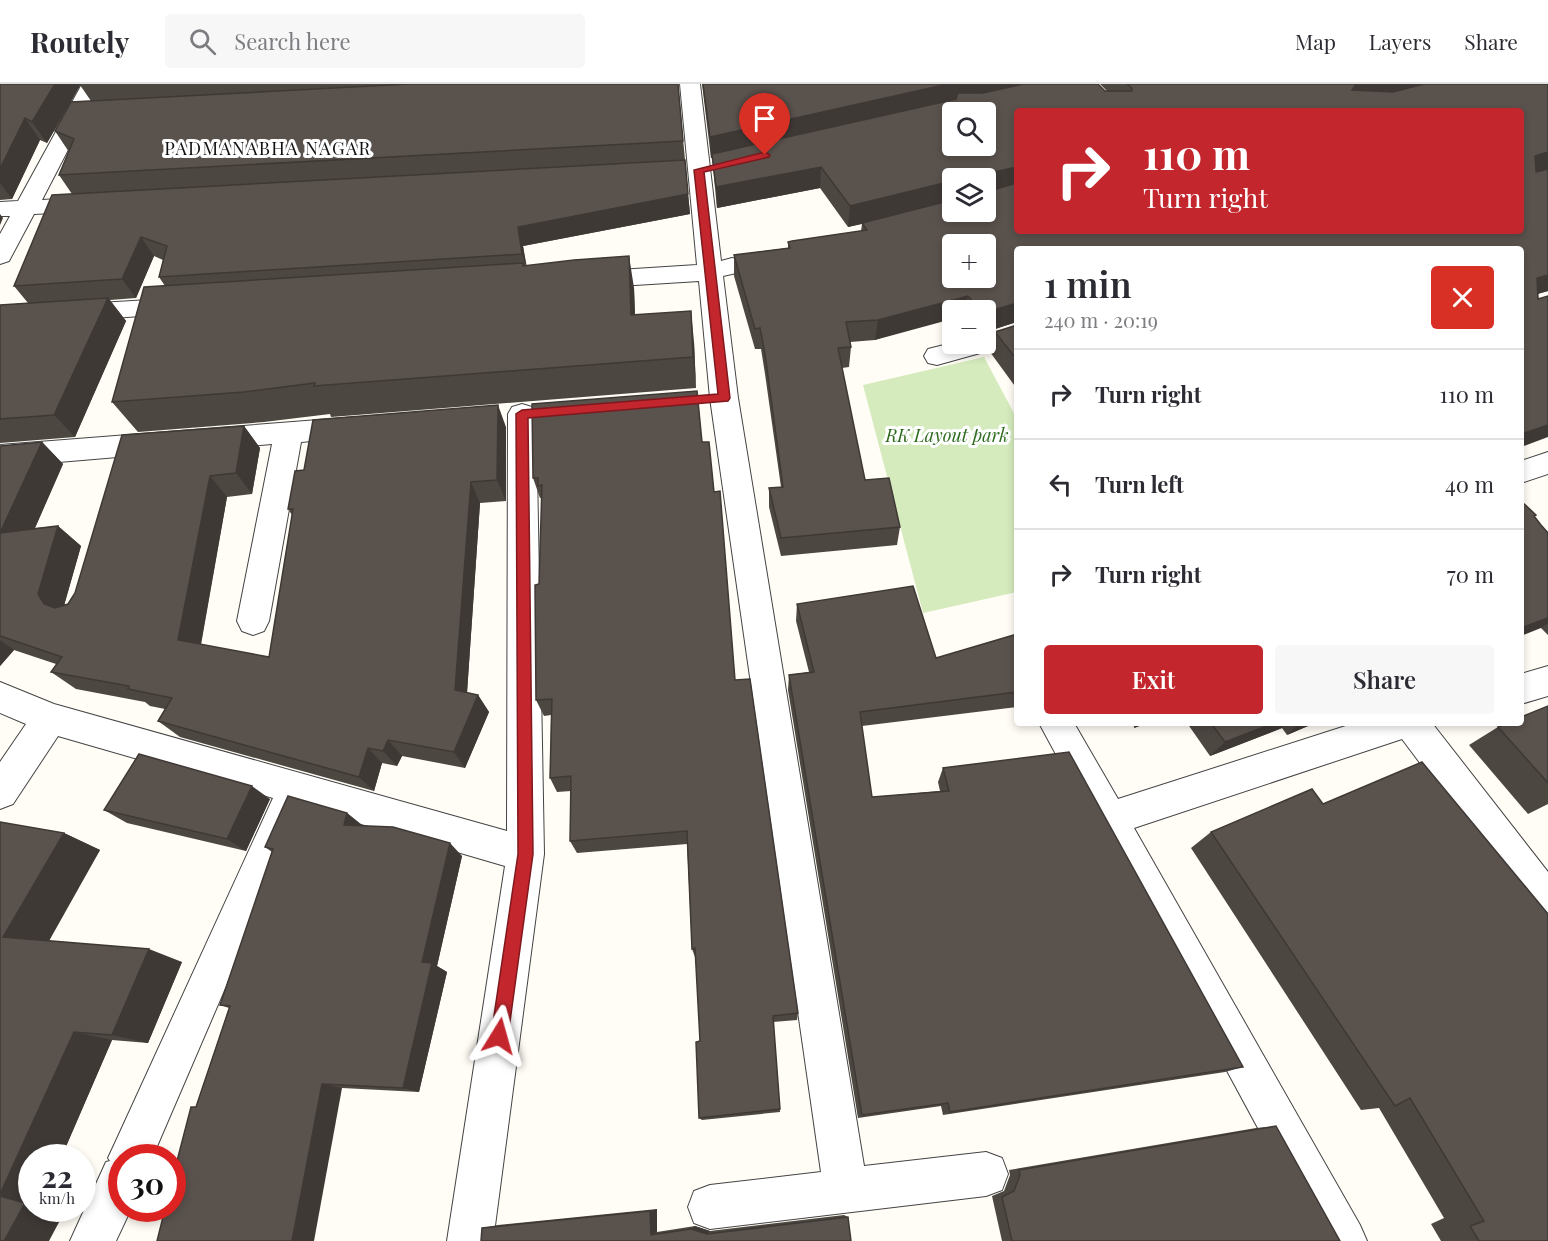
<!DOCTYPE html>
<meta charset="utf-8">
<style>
body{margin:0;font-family:"Playfair Display",serif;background:#f7f7f7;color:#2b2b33;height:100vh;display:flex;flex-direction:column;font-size:22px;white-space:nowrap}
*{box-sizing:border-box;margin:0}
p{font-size:20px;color:#7c7c81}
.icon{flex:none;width:33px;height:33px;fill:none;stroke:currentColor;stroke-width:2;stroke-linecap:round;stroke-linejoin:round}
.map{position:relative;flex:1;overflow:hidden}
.sheet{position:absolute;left:1014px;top:162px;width:510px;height:480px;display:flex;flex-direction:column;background:#fff;border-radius:6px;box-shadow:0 3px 9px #0003}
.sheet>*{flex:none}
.top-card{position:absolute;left:1014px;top:24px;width:510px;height:126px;border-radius:6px;box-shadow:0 3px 9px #0003;background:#c4262e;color:#fff;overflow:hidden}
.buttons{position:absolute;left:942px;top:18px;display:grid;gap:12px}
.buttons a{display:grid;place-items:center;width:54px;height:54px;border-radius:6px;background:#fff;box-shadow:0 3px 9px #0003;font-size:30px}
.speed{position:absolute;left:18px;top:1060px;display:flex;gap:12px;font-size:30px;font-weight:700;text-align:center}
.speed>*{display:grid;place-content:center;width:78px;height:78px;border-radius:50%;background:#fff;box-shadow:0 3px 9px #0003;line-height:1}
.speed small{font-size:15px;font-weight:400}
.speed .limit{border:9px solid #d22;background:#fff;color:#111}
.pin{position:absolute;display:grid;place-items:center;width:51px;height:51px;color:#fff;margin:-62px -26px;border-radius:50% 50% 50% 0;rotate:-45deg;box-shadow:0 0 6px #0007}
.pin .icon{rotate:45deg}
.me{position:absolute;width:66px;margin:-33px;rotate:8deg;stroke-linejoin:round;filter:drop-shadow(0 0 4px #0008)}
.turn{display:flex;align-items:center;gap:21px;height:126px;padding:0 30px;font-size:27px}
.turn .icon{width:78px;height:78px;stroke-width:2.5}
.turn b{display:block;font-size:42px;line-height:51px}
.round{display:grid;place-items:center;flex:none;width:63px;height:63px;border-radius:6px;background:#f7f7f7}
.overview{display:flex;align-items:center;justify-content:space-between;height:102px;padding:0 30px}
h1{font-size:36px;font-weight:600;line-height:45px}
.primary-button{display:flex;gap:12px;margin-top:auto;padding:12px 30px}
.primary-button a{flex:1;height:69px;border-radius:6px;background:#c4262e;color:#fff;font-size:24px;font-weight:600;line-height:69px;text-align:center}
.primary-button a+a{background:#f7f7f7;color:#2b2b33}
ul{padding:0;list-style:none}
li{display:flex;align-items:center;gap:18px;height:90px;padding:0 30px;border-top:2px solid #e1e1e2}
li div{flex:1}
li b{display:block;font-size:22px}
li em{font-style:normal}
header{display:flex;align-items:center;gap:36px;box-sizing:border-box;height:84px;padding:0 30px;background:#fff;border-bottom:2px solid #e1e1e2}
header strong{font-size:28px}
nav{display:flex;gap:33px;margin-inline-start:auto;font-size:21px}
.search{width:420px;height:54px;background:#f7f7f7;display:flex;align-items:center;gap:15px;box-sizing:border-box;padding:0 21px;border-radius:6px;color:#7c7c81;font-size:22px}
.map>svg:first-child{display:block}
.green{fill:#d5ebbd}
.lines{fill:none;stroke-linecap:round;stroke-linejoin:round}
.street-casing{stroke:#444;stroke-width:2}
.street{fill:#fff;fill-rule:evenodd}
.wall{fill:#4d4742;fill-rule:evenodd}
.shaded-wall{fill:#3f3936}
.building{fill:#5a524d;stroke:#3f3936;stroke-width:1.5;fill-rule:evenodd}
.route{fill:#c4262e;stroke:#7f191e;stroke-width:1.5}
.labels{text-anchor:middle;stroke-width:6;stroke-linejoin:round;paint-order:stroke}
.far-quarter-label{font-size:18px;letter-spacing:1.5px;fill:#111;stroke:#fff}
.park-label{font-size:18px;font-style:italic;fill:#2f6b1f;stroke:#fff}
</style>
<header>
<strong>Routely</strong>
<div class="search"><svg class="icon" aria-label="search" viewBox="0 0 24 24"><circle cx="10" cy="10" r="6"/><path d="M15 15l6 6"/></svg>Search here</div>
<nav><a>Map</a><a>Layers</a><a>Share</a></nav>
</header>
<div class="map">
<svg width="1548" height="1157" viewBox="0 0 1548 1157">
<rect width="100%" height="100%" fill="#fffdf5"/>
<!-- green -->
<polygon class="green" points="984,273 1017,335 1017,508 923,529 863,301"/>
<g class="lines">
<defs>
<g id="street">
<polygon points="82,0 102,0 42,116 91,113 99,115 103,120 99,125 91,127 34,130 9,177 0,180 0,150 10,132 0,132 0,118 18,117"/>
<polygon points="680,0 700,0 721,177 732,174 741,176 744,182 741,188 723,192 738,314 864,1082 986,1068 1002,1074 1008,1090 1002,1106 986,1112 710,1145 694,1139 688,1123 694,1107 710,1101 821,1088 710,314 699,197 587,204 578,202 575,196 578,190 587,188 697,181"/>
<polygon points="182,214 191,216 195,222 191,228 0,243 0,225"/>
<polygon points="986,252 991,254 995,260 991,266 937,281 928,279 924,272 928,265 952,259 986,260"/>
<polygon points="522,320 532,323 536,330 544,770 493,1157 447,1157 505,782 303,723 152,1074 122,1074 122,1125 131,1125 116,1157 70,1157 106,1078 110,1077 108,1074 115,1059 273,714 58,652 13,720 0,725 0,678 26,640 0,629 0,598 54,620 507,747 508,330 512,323"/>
<polygon points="357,333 367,336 371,343 367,350 357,353 301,358 269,537 264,547 253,551 242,547 237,537 272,360 0,383 0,361"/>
<polygon points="1548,368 1548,390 1521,399 1521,377"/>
<polygon points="1548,582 1548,612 1521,620 1521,590"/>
<polygon points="1039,639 1074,639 1118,715 1355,639 1432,639 1548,788 1548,838 1535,832 1402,655 1134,744 1360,1141 1367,1157 1319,1157"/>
</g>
</defs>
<!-- street casing -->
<use href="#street" class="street-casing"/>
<!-- street -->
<use href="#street" class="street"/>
</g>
<!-- wall -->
<g class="wall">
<path d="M0,0h678l12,130 -167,32 3,20 108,22 1,27 59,27 2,46 -365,29 -1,-3 -66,8 -126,10 -26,-30 53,-116 -6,-9 4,-17 -9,-4 -18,42 -26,2 16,21 -51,116 -75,6v-138l28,-2 -14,-17 58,-92 -13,-19 10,-23 -14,-21 15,-28 -23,40 -7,-3 -28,59 -12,1zM80,1l11,16 -20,1z"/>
<path d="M702,0h396l7,7h2l-7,-7h448v207l-10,3 10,143 -27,-188h-504v73l-31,10v3v-25h-34l-77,30 -25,2 1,5 -2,20 -7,1 23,112 35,47 -3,18 -116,11 -12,-49v-19l12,-1 -16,-113 -4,-25h-6l-21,-73v-21l54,-7v-6l73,-11 1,-7 -14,3 -28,-39 -103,20 -5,-50h-1zM1017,27l504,120h-504zM952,94h34l-34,34z"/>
<polygon points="1017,241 1017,305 990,268 995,248"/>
<polygon points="244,342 260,364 252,410 227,413 201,561 269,573 292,431 288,425 304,386 506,343 506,417 480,419 467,609 478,611 489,628 465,684 402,672 397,682 382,679 374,707 180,653 158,637 165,625 150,622 145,618 76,605 51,588 56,580 14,566 0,582 0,362 42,358 63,380 35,444 58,442 81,462 64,521 68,520"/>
<polygon points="702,358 735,596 798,929 797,936 773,938 780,1028 702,1036 699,1034 700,957 696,873 695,873 692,865 687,760 577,769 570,757 571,707 557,708 550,694 551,631 544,632 536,616 542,414 540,414 533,394"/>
<polygon points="1535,433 1541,441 1548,449 1548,551 1541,544"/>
<polygon points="797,520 936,574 1017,557 1017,623 862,642 872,713 940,707 938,698 943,684 1243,983 1225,988 943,1031 941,1022 858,1034 788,606 789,591 809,588 796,537"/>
<polygon points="1548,622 1548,720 1528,730 1469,661 1498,643"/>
<polygon points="1134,639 1147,639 1134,644"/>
<polygon points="1187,639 1315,639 1287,651 1282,644 1210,672"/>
<polygon points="270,715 246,767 127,739 104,726"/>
<polygon points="347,729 362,741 462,772 437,882 447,888 419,1008 342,1004 196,1023 229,924 220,921 272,768 265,763"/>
<polygon points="1211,748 1548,1157 1441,1157 1431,1140 1444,1134 1379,1024 1361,1026 1191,764"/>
<polygon points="64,749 100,766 48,857 182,878 148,959 112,956 61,1074 32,1074 0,1157"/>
<polygon points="1276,1042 1340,1157 1002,1157 992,1112 1004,1107 1010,1091 1009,1086 1256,1044"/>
<polygon points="657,1125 657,1148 695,1142 710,1147 844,1131 848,1133 851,1157 481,1157 482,1144 498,1141"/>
</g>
<!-- shaded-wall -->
<g class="shaded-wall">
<polygon points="55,0 81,0 47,59 32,38"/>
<polygon points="948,0 1038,0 711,74 710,53"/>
<polygon points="1356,0 1428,0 1341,27"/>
<polygon points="25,34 40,56 12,115 0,99 0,85"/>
<polygon points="1548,68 1548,85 1521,92 1535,72"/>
<polygon points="821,83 820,104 717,124 716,103"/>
<polygon points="1017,83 1017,103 986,110 989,89"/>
<polygon points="952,97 951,118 848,143 850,122"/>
<polygon points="688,110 690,130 523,162 528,189 522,170 518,143"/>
<polygon points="0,130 3,134 0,141"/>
<polygon points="141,153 154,172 136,214 122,195"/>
<polygon points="629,172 634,204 636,262 631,231"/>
<polygon points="1548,191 1548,207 1521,214 1537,194"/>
<polygon points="968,212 964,226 952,226 952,235 875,256 878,236"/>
<polygon points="108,214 126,237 75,353 54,331"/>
<polygon points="1017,219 1016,238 986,248 990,227"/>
<polygon points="691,227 694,258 696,304 693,273"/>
<polygon points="498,321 506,343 506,417 497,396"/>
<polygon points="1548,341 1548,353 1521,363 1521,350"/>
<polygon points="244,342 260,364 252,410 236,389"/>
<polygon points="42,358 63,380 24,469 0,449"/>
<polygon points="210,392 227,413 198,575 178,556"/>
<polygon points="471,398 480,419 466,623 455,606"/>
<polygon points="58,442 81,462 62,529 44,520 38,510"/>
<polygon points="1548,534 1548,539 1541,544 1521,552 1521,544"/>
<polygon points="0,556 14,566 0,582"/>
<polygon points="478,611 489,628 465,684 454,668"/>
<polygon points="1138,639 1147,639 1134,644"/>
<polygon points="1274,639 1287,639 1282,644 1210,672 1225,658"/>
<polygon points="1300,639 1315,639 1287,651"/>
<polygon points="388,656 402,672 397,682 383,667"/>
<polygon points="368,664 382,679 374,707 359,693"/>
<polygon points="252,702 270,715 246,767 227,755"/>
<polygon points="347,729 364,743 344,741"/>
<polygon points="64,749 100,766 44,866 3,853"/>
<polygon points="450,759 462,772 437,882 447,888 419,1008 403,1004 422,878"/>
<polygon points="149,865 182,878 148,959 112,951"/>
<polygon points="74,948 112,956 61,1074 32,1074 32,1125 66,1125 49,1157 4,1157 0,1110"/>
<polygon points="322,1000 342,1004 314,1157 292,1157"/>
<polygon points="657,1125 657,1148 651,1151 650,1127"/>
<polygon points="695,1142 710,1147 707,1150 691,1145"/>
</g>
<!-- building -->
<g class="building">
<polygon points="0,0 55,0 32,38 25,34 0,85"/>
<polygon points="409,0 678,0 683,57 59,91 74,55 55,47 71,18"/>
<polygon points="703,0 948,0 710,53"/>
<path d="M1023,0h75l7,7h27v-3l-5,-4h229l-4,6 41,2 31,-8h124v68l-13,4 1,16 12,-3v106l-11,3 1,21 10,-3v129l-27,9v-185h-504v54l-27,8 -1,10 -3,-4v-7h-6l-12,-14 -90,24 -32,2 5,25 -13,1 27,132 24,-2 11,49 -119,11 -12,-50 14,-1 -18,-133 -5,-26 -5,1 -21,-74 56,-7 -2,-6 4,-1 75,-11 -5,-7 90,-23v12h34v-34h-34v3l-102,25 -29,-39 -105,20 -4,-33 244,-55 2,-6h25zM1017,27h504v120h-504v-48l-28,8v-18l28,-6zM952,28h34v34h-34zM952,160h34v34h-34z"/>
<polygon points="685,76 688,110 518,143 522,170 159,193 167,162 141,153 122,195 14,202 52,111"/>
<polygon points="629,172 631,231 691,227 693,273 314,302 315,299 244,308 112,318 144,203 523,179 523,182 574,176"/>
<polygon points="108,214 54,331 0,335 0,221"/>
<polygon points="1017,241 1017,276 995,248"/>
<polygon points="697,307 702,358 709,358 714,408 720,407 735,596 750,595 798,929 773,932 780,1025 699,1034 696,958 700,957 695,864 692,865 687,747 570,757 571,692 550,694 552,615 536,616 535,501 539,500 542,401 538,402 538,394 533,394 532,320"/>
<polygon points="498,321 497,396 471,398 455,606 478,611 454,668 388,656 383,667 368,664 359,693 158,637 172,614 128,605 129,602 51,588 62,573 0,552 0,362 42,358 0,449 58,442 38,510 44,520 55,524 68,520 75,509 122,351 244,342 236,389 210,392 178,556 269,573 293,425 288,425 295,387 304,386 313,336"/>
<polygon points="1521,417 1536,431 1534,432 1541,441 1548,449 1548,534 1521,544"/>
<polygon points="913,502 936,574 1014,551 1017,557 1017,608 860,628 872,713 949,707 943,684 1069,668 1243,983 950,1028 948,1019 862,1031 789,591 814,588 797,520"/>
<polygon points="1548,622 1548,699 1498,643 1507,639 1521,639 1521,633"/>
<polygon points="1211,639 1274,639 1225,658"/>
<polygon points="139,670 252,702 227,755 104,726"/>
<polygon points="1422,678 1548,830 1548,1157 1479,1157 1470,1142 1484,1137 1410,1014 1395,1022 1211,748 1312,705 1323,720"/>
<polygon points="288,712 347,729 344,741 393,743 450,759 422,878 432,879 403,1004 322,1000 292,1157 157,1157 165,1125 172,1125 172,1096 191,1023 196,1023 230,922 220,921 273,765 265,763"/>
<polygon points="0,738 64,749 3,853 149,865 112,951 74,948 0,1110"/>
<polygon points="1276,1042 1340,1157 1012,1157 1002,1113 1014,1107 1020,1091 1019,1086"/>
<polygon points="0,1112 25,1119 4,1157 0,1157"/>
<polygon points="650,1127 651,1151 691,1145 707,1150 848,1133 851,1157 481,1157 482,1144"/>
</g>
<!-- route -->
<polygon class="route" points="765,68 770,71 769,73 704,88 730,314 728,317 528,334 533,770 508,952 505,958 499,961 493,958 491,952 518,770 516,330 522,326 718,310 694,86"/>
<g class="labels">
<!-- far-quarter labels -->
<g class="far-quarter-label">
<text x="268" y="71">PADMANABHA NAGAR</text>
</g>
<!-- park labels -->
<g class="park-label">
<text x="947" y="358">RK Layout park</text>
</g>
</g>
</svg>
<div class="buttons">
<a><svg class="icon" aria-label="search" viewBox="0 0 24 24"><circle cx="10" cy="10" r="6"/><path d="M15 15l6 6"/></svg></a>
<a><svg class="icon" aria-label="layers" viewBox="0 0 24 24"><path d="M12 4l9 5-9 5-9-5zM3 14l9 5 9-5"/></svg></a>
<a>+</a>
<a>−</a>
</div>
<div class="speed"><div>22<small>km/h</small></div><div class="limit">30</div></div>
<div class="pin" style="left:765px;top:71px;background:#d93025"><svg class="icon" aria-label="arrive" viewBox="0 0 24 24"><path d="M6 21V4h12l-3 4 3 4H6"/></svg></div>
<svg class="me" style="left:499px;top:952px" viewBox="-20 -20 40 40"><path d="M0-17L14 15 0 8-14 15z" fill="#c4262e" stroke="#fff" stroke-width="4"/></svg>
<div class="top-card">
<div class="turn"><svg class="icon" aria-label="right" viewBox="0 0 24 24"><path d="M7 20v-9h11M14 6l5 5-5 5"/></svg><div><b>110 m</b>Turn right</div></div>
</div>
<section class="sheet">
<div class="overview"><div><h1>1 min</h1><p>240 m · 20:19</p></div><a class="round" style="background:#d93025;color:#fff"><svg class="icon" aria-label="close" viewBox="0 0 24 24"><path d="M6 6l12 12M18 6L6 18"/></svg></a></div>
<ul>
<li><svg class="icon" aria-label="right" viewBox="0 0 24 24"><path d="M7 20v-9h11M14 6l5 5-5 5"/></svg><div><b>Turn right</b></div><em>110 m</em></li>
<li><svg class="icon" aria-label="left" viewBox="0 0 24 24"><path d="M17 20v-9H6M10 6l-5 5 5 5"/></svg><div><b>Turn left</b></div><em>40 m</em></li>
<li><svg class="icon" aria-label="right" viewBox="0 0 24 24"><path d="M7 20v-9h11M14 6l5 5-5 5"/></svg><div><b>Turn right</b></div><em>70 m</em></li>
</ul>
<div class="primary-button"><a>Exit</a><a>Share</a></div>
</section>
</div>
